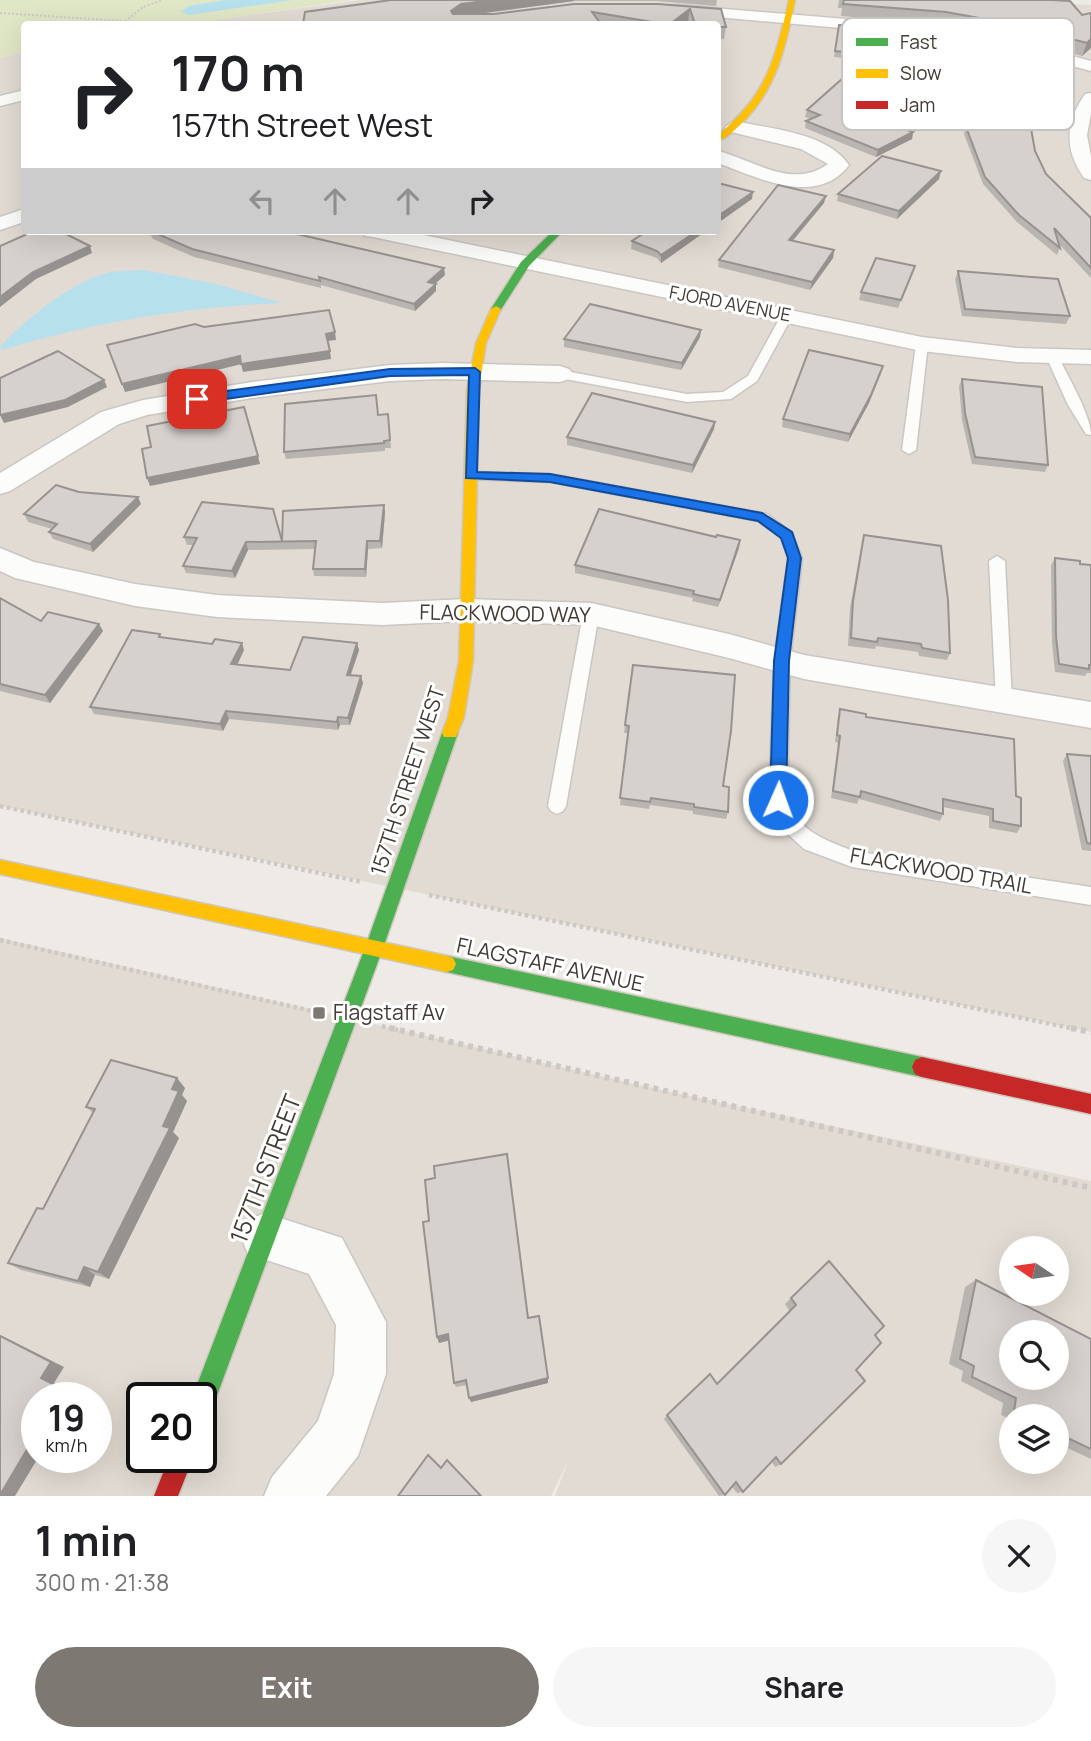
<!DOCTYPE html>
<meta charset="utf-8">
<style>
body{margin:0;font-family:Manrope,sans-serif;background:#f6f6f6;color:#202124;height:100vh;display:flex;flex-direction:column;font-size:26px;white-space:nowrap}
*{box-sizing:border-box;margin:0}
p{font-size:23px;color:#757577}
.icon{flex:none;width:38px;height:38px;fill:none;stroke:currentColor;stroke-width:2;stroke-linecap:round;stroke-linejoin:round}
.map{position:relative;height:1496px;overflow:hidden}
.details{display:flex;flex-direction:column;background:#fff;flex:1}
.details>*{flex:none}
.guide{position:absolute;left:21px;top:21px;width:700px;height:214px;border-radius:7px;box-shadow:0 7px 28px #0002;background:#fff;color:#202124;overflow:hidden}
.needle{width:46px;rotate:283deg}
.controls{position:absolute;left:999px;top:1236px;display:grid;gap:14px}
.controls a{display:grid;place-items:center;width:70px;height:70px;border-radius:50%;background:#fff;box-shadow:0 7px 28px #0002;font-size:35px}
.speed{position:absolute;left:21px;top:1382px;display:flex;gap:14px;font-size:35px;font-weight:700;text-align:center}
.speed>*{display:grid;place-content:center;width:91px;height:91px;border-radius:50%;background:#fff;box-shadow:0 7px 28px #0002;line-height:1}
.speed small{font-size:18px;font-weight:400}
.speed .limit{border:4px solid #111;border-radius:10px;background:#fff;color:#111}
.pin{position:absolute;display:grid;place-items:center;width:60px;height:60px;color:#fff;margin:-30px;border-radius:14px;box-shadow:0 4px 10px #0006}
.me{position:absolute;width:77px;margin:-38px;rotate:2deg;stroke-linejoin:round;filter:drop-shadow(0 0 5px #0008)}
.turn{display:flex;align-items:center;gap:24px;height:147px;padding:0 35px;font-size:32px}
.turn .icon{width:91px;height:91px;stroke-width:2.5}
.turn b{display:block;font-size:49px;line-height:60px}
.lanes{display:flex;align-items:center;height:66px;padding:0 35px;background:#0003;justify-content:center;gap:35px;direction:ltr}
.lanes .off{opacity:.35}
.round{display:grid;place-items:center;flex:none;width:74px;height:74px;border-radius:37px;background:#f6f6f6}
.summary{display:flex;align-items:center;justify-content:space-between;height:119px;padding:0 35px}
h1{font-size:42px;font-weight:700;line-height:52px}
.primary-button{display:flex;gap:14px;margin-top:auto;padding:14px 35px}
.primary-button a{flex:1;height:80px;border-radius:42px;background:#7e7872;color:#fff;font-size:28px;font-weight:700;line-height:80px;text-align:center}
.primary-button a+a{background:#f6f6f6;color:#202124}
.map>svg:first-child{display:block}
.residential{fill:#e2dbd3;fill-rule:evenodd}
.green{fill:#e0e7c6}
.water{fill:#b6e0ec}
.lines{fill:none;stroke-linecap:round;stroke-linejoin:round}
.lane-casing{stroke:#cac6c2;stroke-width:3}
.street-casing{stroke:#cac6c2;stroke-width:3}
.fast-casing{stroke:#cfc7be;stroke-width:3}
.slow-casing{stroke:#cfc7be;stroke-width:3}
.jam-casing{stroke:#cfc7be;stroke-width:3}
.path-far2{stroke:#ccc9c5;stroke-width:2;stroke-dasharray:2 2;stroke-linecap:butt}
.path-far1{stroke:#ccc9c5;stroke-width:4.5;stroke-dasharray:3.5 3.5;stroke-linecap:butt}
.path{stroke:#ccc9c5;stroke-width:6;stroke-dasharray:5 5;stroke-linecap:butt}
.lane{fill:#fcfcfb;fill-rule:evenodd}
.street{fill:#fcfcfb;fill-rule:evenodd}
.fast{fill:#4caf50;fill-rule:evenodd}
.slow{fill:#ffc107;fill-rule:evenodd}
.jam{fill:#c62828;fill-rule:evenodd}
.wall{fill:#b8b4b0}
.shaded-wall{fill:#969290}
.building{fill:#d6d1cd;stroke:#969290;stroke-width:2;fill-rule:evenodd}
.route{fill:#1a73e8;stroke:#114b97;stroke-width:2}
.poi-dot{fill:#7e7872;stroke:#fff;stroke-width:2.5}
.labels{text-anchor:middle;stroke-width:6;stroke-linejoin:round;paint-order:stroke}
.far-street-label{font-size:18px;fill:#423a33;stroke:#fff}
.street-label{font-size:21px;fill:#423a33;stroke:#fff}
.poi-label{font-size:21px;fill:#423a33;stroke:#fff;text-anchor:start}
.near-street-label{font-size:24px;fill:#423a33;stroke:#fff}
.key{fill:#fff;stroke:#c6c4c2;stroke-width:2}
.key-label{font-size:19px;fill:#423a33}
</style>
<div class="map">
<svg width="1091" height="1496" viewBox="0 0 1091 1496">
<rect width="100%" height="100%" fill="#eeeae6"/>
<!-- residential -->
<g class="residential">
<polygon points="361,0 1062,0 1052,3 1091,5 1091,1032 0,806 0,58 24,52 24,231 718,231 718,24 185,24"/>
<path d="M0,938l662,152 429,91v315h-536l13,-35 -17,35h-551zM1012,1248h45v45h-45zM1012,1332h45v45h-45zM37,1398h59v60h-59zM142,1398h59v60h-59zM1012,1416h45v45h-45z"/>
</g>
<!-- green -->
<polygon class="green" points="0,0 351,0 191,24 24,24 24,52 0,58"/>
<!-- water -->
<g class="water">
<polygon points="225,0 293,0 189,15 181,12 189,6"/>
<path d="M144,270l72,14 66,19c-96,4 -187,19 -279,47l-3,-3c27,-29 72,-66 111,-75 11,-2 22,-1 33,-2z"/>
</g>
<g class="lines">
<defs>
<g id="lane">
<polygon points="783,312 793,315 757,381 731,399 687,402 560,378 554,374 560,370 687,394 723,392 748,376"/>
<polygon points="922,340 928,344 916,450 909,454 902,450 916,344"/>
<path d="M1052,352l6,4c10,21 33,59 33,79l-5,-1 -18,-29 -22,-49z"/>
<path d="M471,472l79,2 217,40 25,19 10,25 -12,103 -3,139c13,32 36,39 66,51l238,36v18l-239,-38 -48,-18 -25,-23 -10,-26 5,-139 14,-103 -7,-20 -23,-17 -208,-39 -84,-3 -2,-3z"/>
<polygon points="997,556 1005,561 1012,701 1010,706 998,706 996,701 989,561"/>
<polygon points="591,608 599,614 566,806 563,811 557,814 551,811 548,806 583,614"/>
</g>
<g id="street">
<polygon points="676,5 942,27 1009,39 1091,61 1091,71 1008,49 942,37 671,13 668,10 671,7"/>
<polygon points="24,90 24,100 0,106 0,96"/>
<path d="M1091,93v21l-4,21 4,21v24l-7,-2c-20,-29 -19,-55 1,-84z"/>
<path d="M734,121c37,8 92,11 115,44 -32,43 -93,12 -131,-2v-12c36,9 75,39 110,13l-27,-15 -74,-18 -2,-4z"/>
<polygon points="24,209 24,222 0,230 0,217"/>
<polygon points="362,231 404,231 922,337 1017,348 1091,350 1091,364 1017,362 922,351 373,237 365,236"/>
<polygon points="443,363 560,366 569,369 573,374 569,379 560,382 443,379 390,381 252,398 147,415 119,424 10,491 0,494 0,473 101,412 143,400 252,382 390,365"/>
<polygon points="0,548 34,562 135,584 217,595 382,603 467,599 591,603 729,634 804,655 1091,702 1091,728 804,679 729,658 591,625 467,621 382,625 217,617 135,606 15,578 0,571"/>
<polygon points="265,1213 342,1238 386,1322 386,1374 358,1456 326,1496 264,1496 272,1477 318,1421 334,1374 336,1325 309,1274 248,1254 241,1237 248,1220"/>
</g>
<g id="fast">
<polygon points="553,231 563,231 529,266 500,311 492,311 491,309 521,262"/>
<polygon points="450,727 456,729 458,733 383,948 213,1406 209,1414 201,1418 201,1398 192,1398 365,948 442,733 444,729"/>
<polygon points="447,956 922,1057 929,1060 932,1067 929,1074 922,1077 447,972 441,970 438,964 441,958"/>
</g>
<g id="slow">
<path d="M789,0h6c-9,46 -18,87 -51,121 -8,8 -17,17 -26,20v-6c50,-42 56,-73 71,-135z"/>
<polygon points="496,306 501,309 486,343 479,389 473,661 464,717 456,737 444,737 442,733 448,717 459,661 467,389 476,343 491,309"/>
<polygon points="0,860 447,956 453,958 456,964 453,970 447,972 0,874"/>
</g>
<g id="jam">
<polygon points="922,1057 1091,1094 1091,1114 922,1077 915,1074 912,1067 915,1060"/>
<polygon points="169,1458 193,1458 178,1496 154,1496"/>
</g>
</defs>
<!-- lane casing -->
<use href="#lane" class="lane-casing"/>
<!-- street casing -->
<use href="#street" class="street-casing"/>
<!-- fast casing -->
<use href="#fast" class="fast-casing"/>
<!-- slow casing -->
<use href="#slow" class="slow-casing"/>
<!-- jam casing -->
<use href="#jam" class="jam-casing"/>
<!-- path-far2 -->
<g class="path-far2">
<polyline points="0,13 123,21"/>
<polyline points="122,24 143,7 163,0"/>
</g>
<!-- path-far1 -->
<g class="path-far1">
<polyline points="0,806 362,882"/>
<polyline points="429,895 1080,1030"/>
<polyline points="0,940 312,1011"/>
<polyline points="382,1026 398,1030"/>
</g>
<!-- path -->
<g class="path">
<polyline points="390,1028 1091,1188"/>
<polyline points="1071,1028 1091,1032"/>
</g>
<!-- lane -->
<use href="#lane" class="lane"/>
<!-- street -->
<use href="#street" class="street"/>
<!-- fast -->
<use href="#fast" class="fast"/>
<!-- slow -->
<use href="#slow" class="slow"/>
<!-- jam -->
<use href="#jam" class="jam"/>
</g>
<!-- wall -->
<g class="wall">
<polygon points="391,0 717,0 716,6 657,1 574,1 478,14 721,9 726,27 724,39 718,39 718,24 689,24 688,21 685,24 303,24"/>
<polygon points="839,0 1051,0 1082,15 1091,13 1091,48 1082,56 1009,36 942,24 841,16 842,8 838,8"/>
<polygon points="839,25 1072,61 1069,68 1051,86 925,67 873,118 913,132 912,139 876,157 805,128 806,121 811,119 805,117 807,110 863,60 834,57"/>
<polygon points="965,102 1035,151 1046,174 1091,218 1091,278 1059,244 1060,248 1057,255 1017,222 983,184 964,134 966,127 967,127 964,109"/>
<polygon points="939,179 897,219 837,201 838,194"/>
<polygon points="824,203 793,241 834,250 833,258 810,290 718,267 719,260"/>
<polygon points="148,231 284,231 445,275 435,284 436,291 415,311 321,285 321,288 194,257 153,239"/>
<polygon points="706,231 661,263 657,258 631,249 632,241"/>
<polygon points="915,266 898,308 859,300 861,292"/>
<polygon points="958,271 1070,316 1066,324 962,316 955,279"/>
<polygon points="700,337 681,370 564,347 564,339"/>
<polygon points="881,374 869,403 848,442 782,427 783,419"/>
<polygon points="962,379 1048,465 1045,472 972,464 962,420 959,386"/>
<polygon points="377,402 378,415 388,414 391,448 385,448 385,451 286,459 284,452"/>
<polygon points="715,422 714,429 692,473 567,445 567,437"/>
<polygon points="79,492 141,504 93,552 53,539 49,532 52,529 28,522 24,514"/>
<polygon points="384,505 385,513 382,548 368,549 366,577 314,576 313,569 315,549 248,550 235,578 186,573 183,566 193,545 187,545 184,537 282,541"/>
<polygon points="864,535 950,653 947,660 919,656 918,652 876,646 875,649 848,646 850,608 862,542"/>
<polygon points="716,537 740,540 739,548 718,607 692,601 693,598 575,573 575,565"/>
<polygon points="1055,558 1080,564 1091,565 1091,673 1087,673 1085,676 1055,672 1052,643 1051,565"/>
<polygon points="0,598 41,621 103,631 50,703 0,691"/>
<polygon points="162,637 244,650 237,665 290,670 357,643 359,650 351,675 363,683 350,725 340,725 338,730 229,719 223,731 94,714 90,707"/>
<polygon points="633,665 723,786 728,812 726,819 693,814 693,811 650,805 649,809 620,805 628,733 624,733 625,725"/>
<polygon points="840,709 866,717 1016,796 1021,826 1017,833 989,828 989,816 943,807 943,814 940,821 859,799 857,804 831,798 838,743 835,742 838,717"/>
<polygon points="1067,754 1091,756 1091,851 1082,850 1063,761"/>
<polygon points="185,1088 182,1095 187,1101 173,1132 179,1138 109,1279 95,1275 90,1287 21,1270 8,1263 43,1209 93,1113 86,1107"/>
<polygon points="429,1221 528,1318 548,1383 471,1402 467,1385 456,1387 454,1383 449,1340 439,1343 437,1337"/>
<polygon points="976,1280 1091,1339 1091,1459 1057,1443 1057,1416 1012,1416 1012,1420 1001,1415 1003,1403 961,1381 963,1371 949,1364 965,1287"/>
<polygon points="791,1298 875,1335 856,1370 781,1464 775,1467 772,1462 743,1492 737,1493 732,1487 725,1495 719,1496 664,1419 667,1415 717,1384 790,1312 785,1304"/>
</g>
<!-- shaded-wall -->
<g class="shaded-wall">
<polygon points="493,0 574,0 574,1 462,16 451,24 451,11 461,4"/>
<polygon points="690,9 688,21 685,24 670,24"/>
<polygon points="1091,39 1091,48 1082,56 1087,43"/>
<polygon points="926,61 925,67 867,123 869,116"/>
<polygon points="1072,61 1069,68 1051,86 1053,79"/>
<polygon points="913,132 912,139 876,157 878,150"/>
<polygon points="941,171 939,179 897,219 899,211"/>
<polygon points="753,192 752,199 718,223 718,216"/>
<polygon points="826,196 824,203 787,247 789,240"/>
<polygon points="697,231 706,231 661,263 661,255"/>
<polygon points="90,246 92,253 36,279 0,307 0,297 33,272"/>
<polygon points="834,250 833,258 810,290 812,282"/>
<polygon points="444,268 445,275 429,289 428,282"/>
<polygon points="436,284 436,291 415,311 414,304"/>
<polygon points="701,330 700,337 681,370 682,363"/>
<polygon points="335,332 336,340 327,341 326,334"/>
<polygon points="330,351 331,359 243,372 241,364"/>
<polygon points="240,356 242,364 125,392 122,384"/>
<polygon points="883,366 869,403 848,442 850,434"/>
<polygon points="104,380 107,387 68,407 4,423 0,415"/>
<polygon points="715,422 714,429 692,473 693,465"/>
<polygon points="258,456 260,464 150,486 147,478"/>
<polygon points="138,497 141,504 93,552 90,544"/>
<polygon points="384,505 385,513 382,548 380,541"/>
<polygon points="740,540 739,548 718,607 720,600"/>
<polygon points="367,541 368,549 366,577 365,569"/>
<polygon points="246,542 248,550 235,578 232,571"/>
<polygon points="99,624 103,631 50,703 45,695"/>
<polygon points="242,643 244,650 234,672 231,664"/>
<polygon points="357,643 359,650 348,682 347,675"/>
<polygon points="361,676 363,683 350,725 348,718"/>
<polygon points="226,711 229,719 223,731 220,724"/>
<polygon points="338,717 340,725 338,730 337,722"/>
<polygon points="177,1078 185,1088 182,1095 187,1101 173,1132 179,1138 109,1279 98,1272 163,1126 172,1089"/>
<polygon points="84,1267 95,1275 90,1287 78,1281"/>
<polygon points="448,1334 451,1340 439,1343 437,1337"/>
<polygon points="0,1335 64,1367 54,1383 66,1389 60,1398 45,1398 41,1378"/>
<polygon points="548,1378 548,1383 471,1402 469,1398"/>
<polygon points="37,1412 38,1458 15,1496 0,1496 25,1432"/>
</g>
<!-- building -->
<g class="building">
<polygon points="391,0 493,0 461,4 451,11 453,14 494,14 574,4 658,4 721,9 726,27 718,27 718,24 695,24 690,9 670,24 664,24 592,12 601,24 515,22 518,24 303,24 305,12"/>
<polygon points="844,0 1051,0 1070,1 1082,15 1091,13 1091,39 1087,43 1013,24 946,12 843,4"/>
<polygon points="839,25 943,33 1009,45 1072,61 1053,79 926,61 869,116 913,132 878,150 806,121 820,115 807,110 870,54 835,51"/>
<polygon points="1023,83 1035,151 1046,174 1091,218 1091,268 1054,228 1060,248 1019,215 985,177 966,127 971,127 965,102"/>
<polygon points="882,156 941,171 899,211 838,194"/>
<polygon points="718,183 753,192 718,216"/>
<polygon points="778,185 826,196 789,240 834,250 812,282 719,260"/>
<polygon points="34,231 60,231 90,246 33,272 0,297 0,246"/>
<polygon points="151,231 284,231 444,268 428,282 436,284 414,304 319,277 320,281 192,249"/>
<polygon points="647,231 697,231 661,255 657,251 632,241"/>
<polygon points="876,258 915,266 901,300 861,292"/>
<polygon points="958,271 1058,279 1070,316 965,309"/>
<polygon points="590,304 701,330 682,363 564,339"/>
<polygon points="329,310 335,332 326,334 330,351 241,364 240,356 122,384 107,345 195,324 204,327"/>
<polygon points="809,350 883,366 871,395 850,434 783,419"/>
<polygon points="58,351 104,380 65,400 0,415 0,378"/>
<polygon points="962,379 1042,387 1048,465 975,457 965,413"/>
<polygon points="592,393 715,422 693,465 567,437"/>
<polygon points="376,395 378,415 388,414 390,440 384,441 384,443 284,452 285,404"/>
<polygon points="244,407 258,456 147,478 142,449 151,447 147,426"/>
<polygon points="56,485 79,492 138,497 90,544 49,532 57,524 24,514"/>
<polygon points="202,502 273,509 282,541 283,511 384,505 380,541 367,541 365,569 313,569 316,541 246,542 232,571 183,566 197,538 184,537"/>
<polygon points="599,509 716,537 717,535 740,540 720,600 693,594 694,591 575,565"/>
<polygon points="864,535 941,546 948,600 950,653 922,648 921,644 878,638 877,642 851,638 853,601"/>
<polygon points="1055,558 1080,561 1080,564 1091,565 1091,665 1089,665 1089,669 1059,664 1056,636"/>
<polygon points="0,598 41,621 48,612 99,624 45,695 0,684"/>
<polygon points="132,630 160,634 159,637 212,644 215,639 242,643 231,664 290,670 303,637 357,643 347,675 361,676 348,718 338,717 337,722 226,711 220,724 90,707"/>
<polygon points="633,665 735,675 731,731 723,786 729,787 728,812 694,807 694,804 651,798 650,802 620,798 629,726 625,725"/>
<polygon points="840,709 866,714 866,717 1014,739 1016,796 1021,798 1021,826 993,821 993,809 943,799 943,814 861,791 860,797 833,791 840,736 837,735"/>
<polygon points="1067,754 1091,756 1091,844 1087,843"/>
<polygon points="111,1060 177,1078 172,1089 179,1091 163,1126 170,1128 98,1272 84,1267 78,1281 8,1263 37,1208 43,1209 95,1109 86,1107"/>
<polygon points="507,1154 528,1318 539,1316 548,1378 469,1398 466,1380 454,1383 448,1334 437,1337 423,1222 429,1221 425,1180 435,1178 434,1166"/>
<polygon points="829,1261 884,1326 875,1335 881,1343 856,1370 865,1381 781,1464 776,1457 743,1492 736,1482 725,1495 667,1415 710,1374 717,1384 796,1305 791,1298"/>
<path d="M976,1280l115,59v110l-34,-16v-17h-34l-9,-5 2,-13 -44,-21 2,-11 -14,-7zM1012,1332h45v45h-45z"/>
<polygon points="0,1336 51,1362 41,1378 53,1384 45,1398 37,1398 37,1412 25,1432 35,1436 0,1495"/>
<polygon points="428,1455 441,1468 447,1460 481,1496 398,1496"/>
</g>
<!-- route -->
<polygon class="route" points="475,368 480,372 477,472 550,474 762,513 792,532 801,558 789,661 786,800 784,805 772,805 770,800 774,661 788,558 781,538 758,521 550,482 466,478 469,375 390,376 197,403 191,399 197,395 390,369"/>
<!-- markers -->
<rect class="poi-dot" x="312" y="1006" width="14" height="14" rx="3.5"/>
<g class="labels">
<!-- far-street labels -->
<g class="far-street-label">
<text transform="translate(730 304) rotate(11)" y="6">FJORD AVENUE</text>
</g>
<!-- street labels -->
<g class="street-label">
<text transform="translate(505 614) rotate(1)" y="7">FLACKWOOD WAY</text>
<text transform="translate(408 781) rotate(-72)" y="7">157TH STREET WEST</text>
<text transform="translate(941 871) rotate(10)" y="7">FLACKWOOD TRAIL</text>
<text transform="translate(550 965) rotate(12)" y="7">FLAGSTAFF AVENUE</text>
</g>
<!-- poi labels -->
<g class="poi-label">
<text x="333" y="1020">Flagstaff Av</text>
</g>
<!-- near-street labels -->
<g class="near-street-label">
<text transform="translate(266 1169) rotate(-69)" y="8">157TH STREET</text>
</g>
</g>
<!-- legend -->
<rect x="842" y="18" width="232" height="112" rx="10" class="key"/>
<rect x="856" y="38" width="32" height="8" fill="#4caf50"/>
<rect x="856" y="69" width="32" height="9" fill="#ffc107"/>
<rect x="856" y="101" width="32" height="8" fill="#c62828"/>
<g class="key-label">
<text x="900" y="49">Fast</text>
<text x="900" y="80">Slow</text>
<text x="900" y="112">Jam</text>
</g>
</svg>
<div class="controls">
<a><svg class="needle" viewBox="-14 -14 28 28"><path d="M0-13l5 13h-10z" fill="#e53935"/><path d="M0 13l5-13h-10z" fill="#757577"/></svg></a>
<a><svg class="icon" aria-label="search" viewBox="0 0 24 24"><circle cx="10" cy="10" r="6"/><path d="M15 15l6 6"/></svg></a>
<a><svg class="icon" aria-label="layers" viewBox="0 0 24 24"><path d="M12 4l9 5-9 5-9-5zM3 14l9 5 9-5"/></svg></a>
</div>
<div class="speed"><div>19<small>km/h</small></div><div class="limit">20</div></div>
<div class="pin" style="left:197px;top:399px;background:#d93025"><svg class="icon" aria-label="arrive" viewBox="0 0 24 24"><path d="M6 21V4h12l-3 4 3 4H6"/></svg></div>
<svg class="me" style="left:778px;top:800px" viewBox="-20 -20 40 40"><circle r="17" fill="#1a73e8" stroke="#fff" stroke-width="3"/><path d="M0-11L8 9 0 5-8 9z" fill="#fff"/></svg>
<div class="guide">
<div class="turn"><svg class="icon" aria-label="right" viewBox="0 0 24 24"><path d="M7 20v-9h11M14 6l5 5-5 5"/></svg><div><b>170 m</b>157th Street West</div></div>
<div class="lanes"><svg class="icon off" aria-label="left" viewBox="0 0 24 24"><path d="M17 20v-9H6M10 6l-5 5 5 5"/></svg><svg class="icon off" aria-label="ahead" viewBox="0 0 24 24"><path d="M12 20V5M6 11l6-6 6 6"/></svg><svg class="icon off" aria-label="ahead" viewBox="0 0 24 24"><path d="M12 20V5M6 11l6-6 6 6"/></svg><svg class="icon" aria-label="right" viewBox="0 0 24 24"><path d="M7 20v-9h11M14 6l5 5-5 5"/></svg></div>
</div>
</div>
<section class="details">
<div class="summary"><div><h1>1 min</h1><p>300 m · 21:38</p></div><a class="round"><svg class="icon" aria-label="close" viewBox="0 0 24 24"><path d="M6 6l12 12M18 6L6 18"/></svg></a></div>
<div class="primary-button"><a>Exit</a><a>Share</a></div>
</section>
